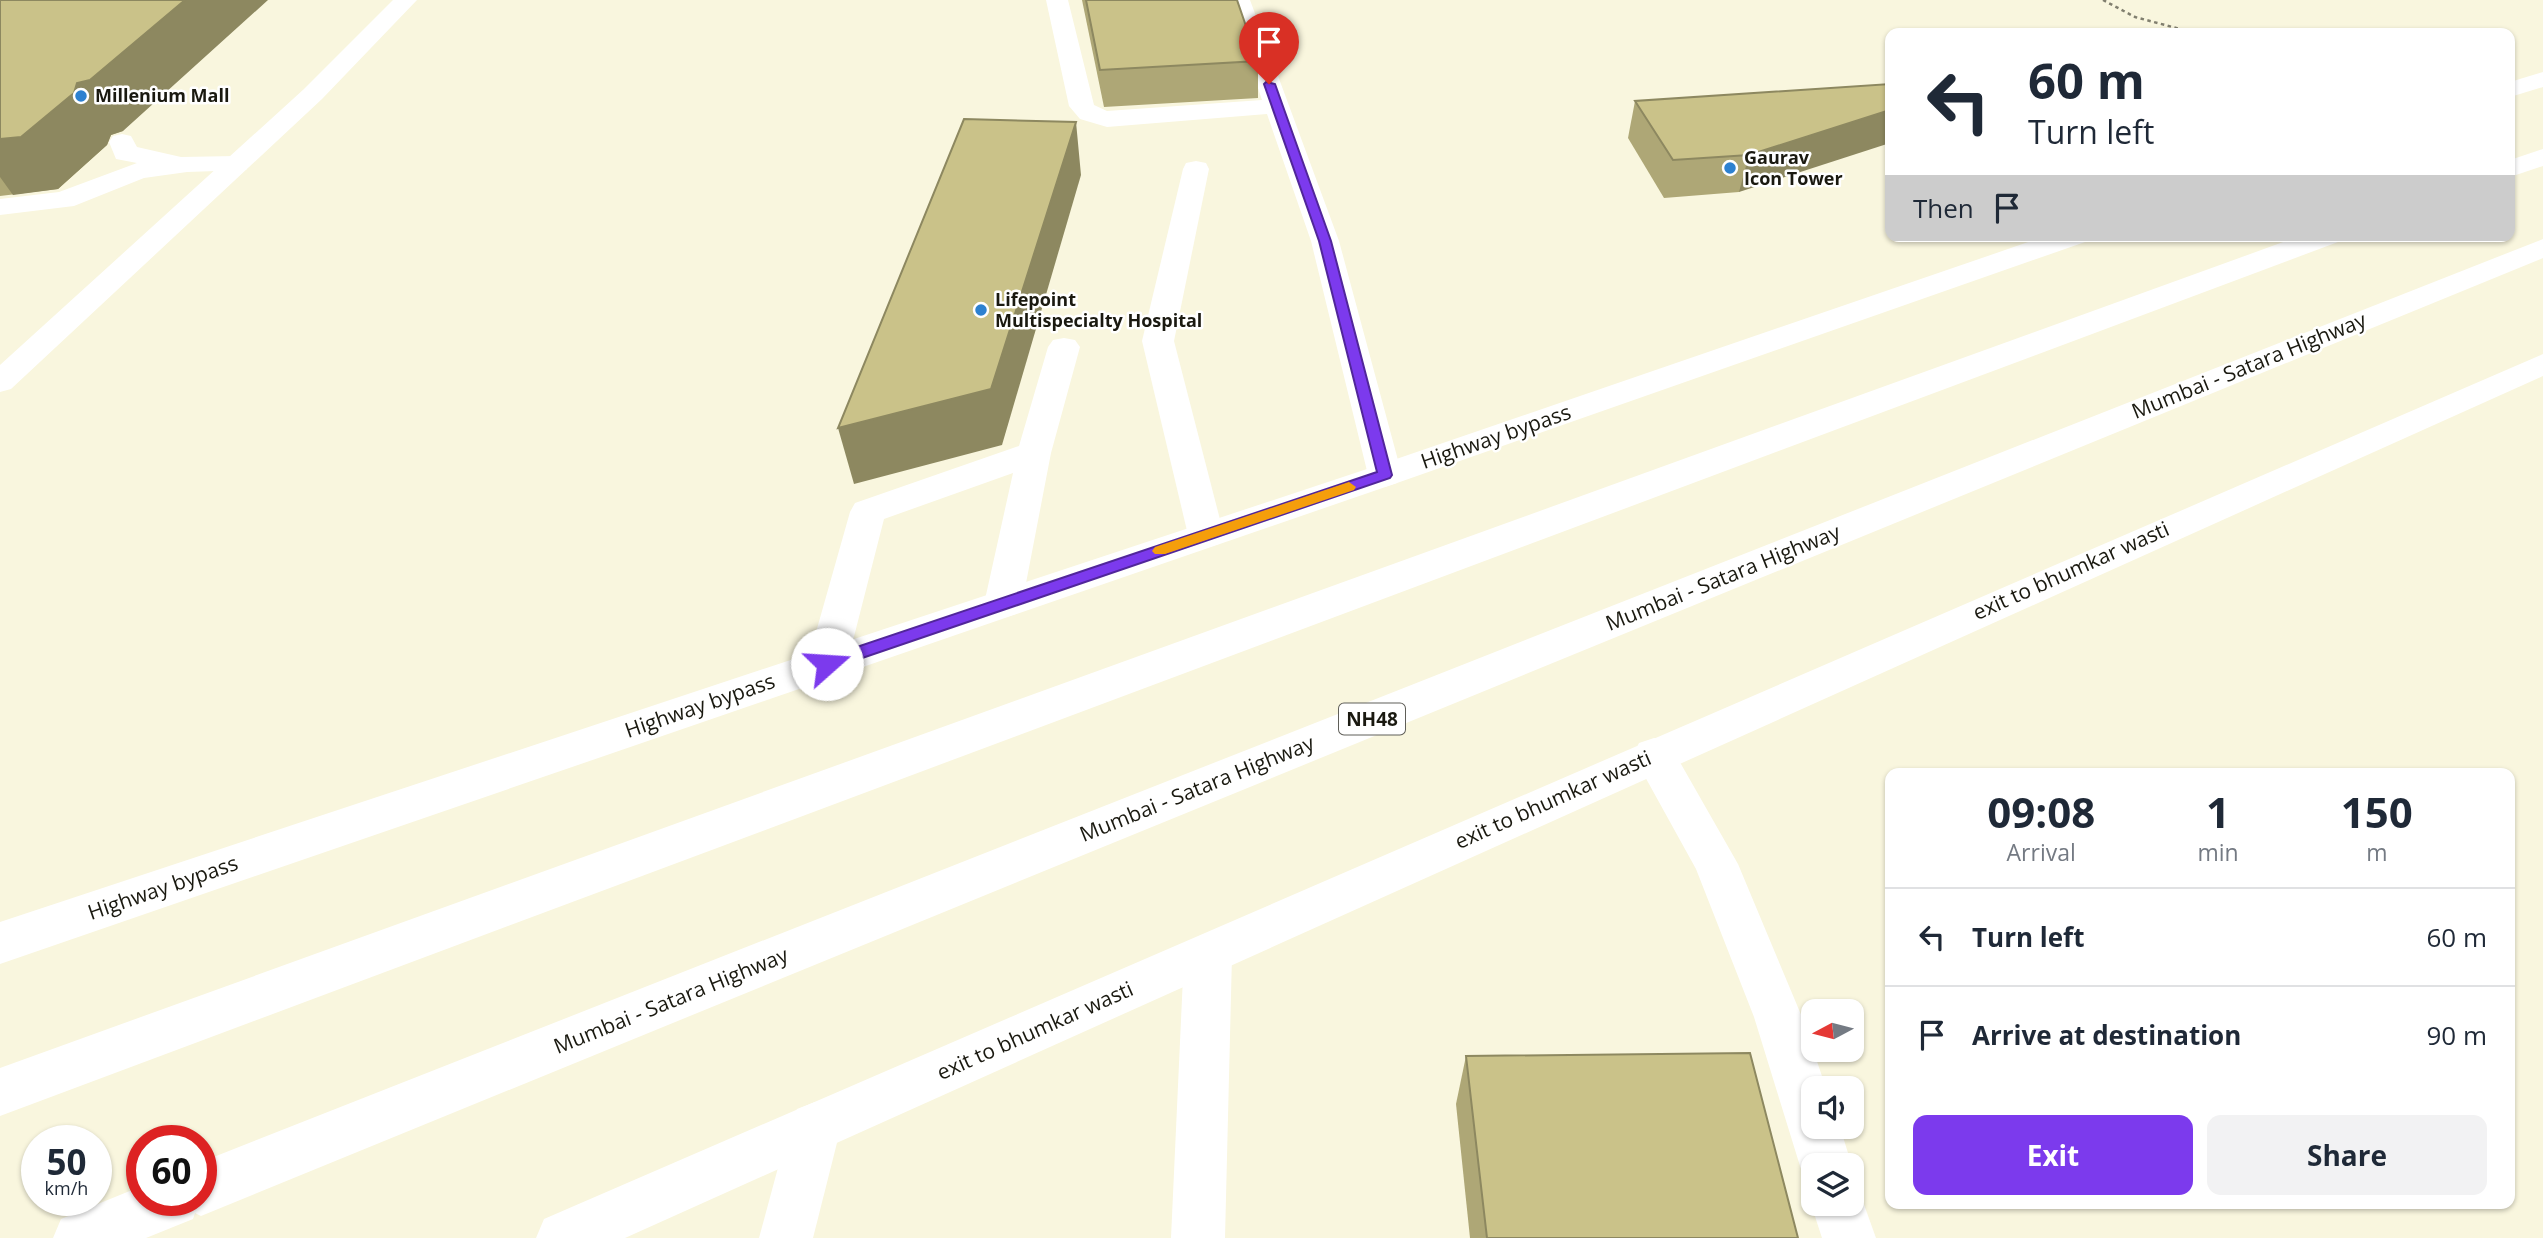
<!DOCTYPE html>
<style>
body{margin:0;font-family:"Open Sans",sans-serif;background:#f2f2f3;color:#1f2937;height:100vh;display:flex;flex-direction:column;font-size:26px;white-space:nowrap}
*{box-sizing:border-box;margin:0}
p{font-size:23px;color:#747a83}
.icon{flex:none;width:38px;height:38px;fill:none;stroke:currentColor;stroke-width:2;stroke-linecap:round;stroke-linejoin:round}
.map{position:relative;flex:1;overflow:hidden}
.sheet{position:absolute;left:1885px;top:768px;width:630px;height:441px;display:flex;flex-direction:column;background:#fff;border-radius:14px;box-shadow:0 2px 5px #0004}
.sheet>*{flex:none}
.top-card{position:absolute;left:1885px;top:28px;width:630px;height:214px;border-radius:14px;box-shadow:0 2px 5px #0004;background:#fff;color:#1f2937;overflow:hidden}
.needle{width:46px;rotate:263deg}
.fabs{position:absolute;left:1801px;top:999px;display:grid;gap:14px}
.fabs a{display:grid;place-items:center;width:63px;height:63px;border-radius:14px;background:#fff;box-shadow:0 2px 5px #0004;font-size:35px}
.speed{position:absolute;left:21px;top:1125px;display:flex;gap:14px;font-size:35px;font-weight:700;text-align:center}
.speed>*{display:grid;place-content:center;width:91px;height:91px;border-radius:50%;background:#fff;box-shadow:0 2px 5px #0004;line-height:1}
.speed small{font-size:18px;font-weight:400}
.speed .limit{border:10px solid #d22;background:#fff;color:#111}
.pin{position:absolute;display:grid;place-items:center;width:60px;height:60px;color:#fff;margin:-72px -30px;border-radius:50% 50% 50% 0;rotate:-45deg;box-shadow:0 0 7px #0007}
.pin .icon{rotate:45deg}
.me{position:absolute;width:77px;margin:-38px;rotate:71deg;stroke-linejoin:round;filter:drop-shadow(0 0 5px #0008)}
.turn{display:flex;align-items:center;gap:24px;height:147px;padding:0 28px;font-size:32px}
.turn .icon{width:91px;height:91px;stroke-width:2.5}
.turn b{display:block;font-size:49px;line-height:60px}
.then{display:flex;align-items:center;height:66px;padding:0 28px;background:#0003;gap:14px;font-size:26px}
.eta{display:flex;justify-content:space-evenly;align-items:center;height:119px;text-align:center}
.eta b{font-size:42px;font-weight:700;line-height:49px}
.button{display:flex;gap:14px;margin-top:auto;padding:14px 28px}
.button a{flex:1;height:80px;border-radius:14px;background:#7c3aed;color:#fff;font-size:28px;font-weight:700;line-height:80px;text-align:center}
.button a+a{background:#f2f2f3;color:#1f2937}
ul{padding:0;list-style:none}
li{display:flex;align-items:center;gap:21px;height:98px;padding:0 28px;border-top:2px solid #e0e1e3}
li div{flex:1}
li b{display:block;font-size:26px}
li em{font-style:normal}
.map>svg:first-child{display:block}
.lines{fill:none;stroke-linecap:round;stroke-linejoin:round}
.path{stroke:#817f6f;stroke-width:2.5;stroke-dasharray:3.5 3.5;stroke-linecap:butt}
.service{fill:#fff;fill-rule:evenodd}
.minor{fill:#fff;fill-rule:evenodd}
.tertiary{fill:#fff;fill-rule:evenodd}
.primary{fill:#fff;fill-rule:evenodd}
.trunk{fill:#fff;fill-rule:evenodd}
.wall{fill:#aea776}
.shaded-wall{fill:#8d8860}
.building{fill:#cac289;stroke:#8d8860;stroke-width:2}
.route{fill:#7c3aed;stroke:#51269a;stroke-width:2}
.slow{fill:#f59e0b}
.poi-dot{fill:#2d81d0;stroke:#fff;stroke-width:2.5}
.labels{text-anchor:middle;stroke-width:5;stroke-linejoin:round;paint-order:stroke}
.far-poi-label{font-size:18px;font-weight:bold;fill:#1a1910;stroke:#fff;text-anchor:start}
.shield{fill:#fff;stroke:#5f5e58;stroke-width:2}
.shield-label{font-size:19px;font-weight:bold;fill:#1a1910}
.street-label{font-size:21px;fill:#1a1910;stroke:#fff}
</style>
<div class="map">
<svg width="2543" height="1238" viewBox="0 0 2543 1238">
<rect width="100%" height="100%" fill="#f9f6de"/>
<g class="lines">
<!-- path -->
<polyline class="path" points="2103,0 2135,17 2195,33"/>
<!-- service -->
<g class="service">
<polygon points="122,134 131,136 137,147 181,157 237,156 246,158 250,164 246,170 187,172 144,178 74,206 0,215 0,199 59,192 137,163 116,159 109,142 113,136"/>
<polygon points="1196,161 1206,163 1209,169 1174,341 1224,535 1219,544 1206,548 1193,544 1188,535 1142,341 1183,169 1186,163"/>
<polygon points="1064,338 1075,340 1080,347 1051,453 1022,604 1016,614 1003,618 990,614 984,604 1013,473 884,519 847,664 841,675 827,679 813,675 807,664 850,512 855,503 1019,446 1048,347 1053,340"/>
<polygon points="1654,738 1669,743 1738,864 1802,1017 1826,1088 1813,1088 1813,1127 1840,1127 1852,1166 1813,1166 1813,1187 1807,1185 1800,1166 1754,1017 1696,869 1633,755 1639,743"/>
<polygon points="1852,1183 1857,1185 1876,1238 1822,1238 1811,1204 1813,1200 1813,1204 1852,1204"/>
</g>
<!-- minor -->
<g class="minor">
<polygon points="1046,0 1068,0 1094,105 1107,111 1262,100 1228,0 1250,0 1339,241 1402,475 1397,483 1385,487 1373,483 1368,475 1311,241 1267,114 1107,127 1080,119 1069,106"/>
<polygon points="1208,934 1225,940 1232,955 1225,1238 1171,1238 1184,955 1191,940"/>
<polygon points="815,1102 833,1109 841,1127 813,1238 759,1238 789,1127 797,1109"/>
</g>
<!-- tertiary -->
<polygon class="tertiary" points="393,0 417,0 322,99 11,389 0,392 0,365 304,89"/>
<!-- primary -->
<g class="primary">
<polygon points="2543,72 2543,87 2510,97 2510,82"/>
<polygon points="2046,236 2089,236 2085,242 1397,483 0,964 0,922 1373,467"/>
<polygon points="2543,354 2543,376 625,1238 536,1238 544,1219"/>
</g>
<!-- trunk -->
<g class="trunk">
<polygon points="2543,149 2543,166 2510,177 2510,160"/>
<polygon points="2300,236 2342,236 2338,242 0,1116 0,1068"/>
<polygon points="2543,239 2543,258 201,1216 195,1213 193,1219 146,1238 53,1238 61,1219 142,1186 142,1200 201,1200 201,1162"/>
</g>
</g>
<!-- wall -->
<g class="wall">
<polygon points="0,0 123,131 111,135 107,145 58,189 0,196"/>
<polygon points="1082,0 1237,0 1258,61 1258,98 1104,107"/>
<polygon points="1890,84 1739,192 1664,198 1628,138 1635,101"/>
<polygon points="1466,1056 1798,1238 1470,1238 1456,1104"/>
</g>
<!-- shaded-wall -->
<g class="shaded-wall">
<polygon points="185,0 268,0 123,131 111,135 107,145 58,189 13,195 0,177 0,139 77,83"/>
<polygon points="1890,110 1890,143 1739,192 1749,155"/>
<polygon points="1076,122 1081,175 1002,445 854,484 838,428"/>
</g>
<!-- building -->
<g class="building">
<polygon points="0,0 185,0 90,80 77,83 74,93 21,137 0,139"/>
<polygon points="1086,0 1237,0 1258,61 1100,70"/>
<polygon points="1890,84 1890,110 1749,155 1673,160 1635,101"/>
<polygon points="964,119 1076,122 991,389 838,428"/>
<polygon points="1750,1053 1798,1238 1487,1238 1466,1056"/>
</g>
<!-- route -->
<polygon class="route" points="1266,82 1275,84 1331,241 1392,475 1390,478 833,668 821,668 819,664 821,659 1377,472 1319,241 1264,84"/>
<!-- slow -->
<polygon class="slow" points="1349,482 1356,487 1354,490 1165,554 1155,554 1152,551 1155,547"/>
<!-- markers -->
<g class="poi-dot">
<circle cx="81" cy="96" r="7"/>
<circle cx="1730" cy="168" r="7"/>
<circle cx="981" cy="310" r="7"/>
</g>
<g class="labels">
<!-- far-poi labels -->
<g class="far-poi-label">
<text x="95" y="102">Millenium Mall</text>
<text x="1744" y="164">Gaurav<tspan x="1744" dy="21">Icon Tower</tspan></text>
<text x="995" y="306">Lifepoint<tspan x="995" dy="21">Multispecialty Hospital</tspan></text>
</g>
<!-- shield labels -->
<rect class="shield" x="1339" y="703.5" width="66" height="31" rx="5"/>
<g class="shield-label">
<text x="1372" y="726">NH48</text>
</g>
<!-- street labels -->
<g class="street-label">
<text transform="translate(2249 366) rotate(-22)" y="7">Mumbai - Satara Highway</text>
<text transform="translate(1496 437) rotate(-19)" y="7">Highway bypass</text>
<text transform="translate(2071 571) rotate(-24)" y="7">exit to bhumkar wasti</text>
<text transform="translate(1723 578) rotate(-22)" y="7">Mumbai - Satara Highway</text>
<text transform="translate(700 706) rotate(-19)" y="7">Highway bypass</text>
<text transform="translate(1197 789) rotate(-22)" y="7">Mumbai - Satara Highway</text>
<text transform="translate(1553 800) rotate(-24)" y="7">exit to bhumkar wasti</text>
<text transform="translate(163 888) rotate(-19)" y="7">Highway bypass</text>
<text transform="translate(671 1001) rotate(-22)" y="7">Mumbai - Satara Highway</text>
<text transform="translate(1035 1031) rotate(-24)" y="7">exit to bhumkar wasti</text>
</g>
</g>
</svg>
<div class="fabs">
<a><svg class="needle" viewBox="-14 -14 28 28"><path d="M0-13l5 13h-10z" fill="#e53935"/><path d="M0 13l5-13h-10z" fill="#747a83"/></svg></a>
<a><svg class="icon" aria-label="sound" viewBox="0 0 24 24"><path d="M4 9h4l5-4v14l-5-4H4zM17 9q2 3 0 6"/></svg></a>
<a><svg class="icon" aria-label="layers" viewBox="0 0 24 24"><path d="M12 4l9 5-9 5-9-5zM3 14l9 5 9-5"/></svg></a>
</div>
<div class="speed"><div>50<small>km/h</small></div><div class="limit">60</div></div>
<div class="pin" style="left:1269px;top:84px;background:#d93025"><svg class="icon" aria-label="arrive" viewBox="0 0 24 24"><path d="M6 21V4h12l-3 4 3 4H6"/></svg></div>
<svg class="me" style="left:827px;top:664px" viewBox="-20 -20 40 40"><circle r="19" fill="#fff"/><path d="M0-13L10 11 0 6-10 11z" fill="#7c3aed"/></svg>
<div class="top-card">
<div class="turn"><svg class="icon" aria-label="left" viewBox="0 0 24 24"><path d="M17 20v-9H6M10 6l-5 5 5 5"/></svg><div><b>60 m</b>Turn left</div></div>
<div class="then">Then<svg class="icon" aria-label="arrive" viewBox="0 0 24 24"><path d="M6 21V4h12l-3 4 3 4H6"/></svg></div>
</div>
<section class="sheet">
<div class="eta">
<div><b>09:08</b><p>Arrival</p></div>
<div><b>1</b><p>min</p></div>
<div><b>150</b><p>m</p></div>
</div>
<ul>
<li><svg class="icon" aria-label="left" viewBox="0 0 24 24"><path d="M17 20v-9H6M10 6l-5 5 5 5"/></svg><div><b>Turn left</b></div><em>60 m</em></li>
<li><svg class="icon" aria-label="arrive" viewBox="0 0 24 24"><path d="M6 21V4h12l-3 4 3 4H6"/></svg><div><b>Arrive at destination</b></div><em>90 m</em></li>
</ul>
<div class="button"><a>Exit</a><a>Share</a></div>
</section>
</div>
